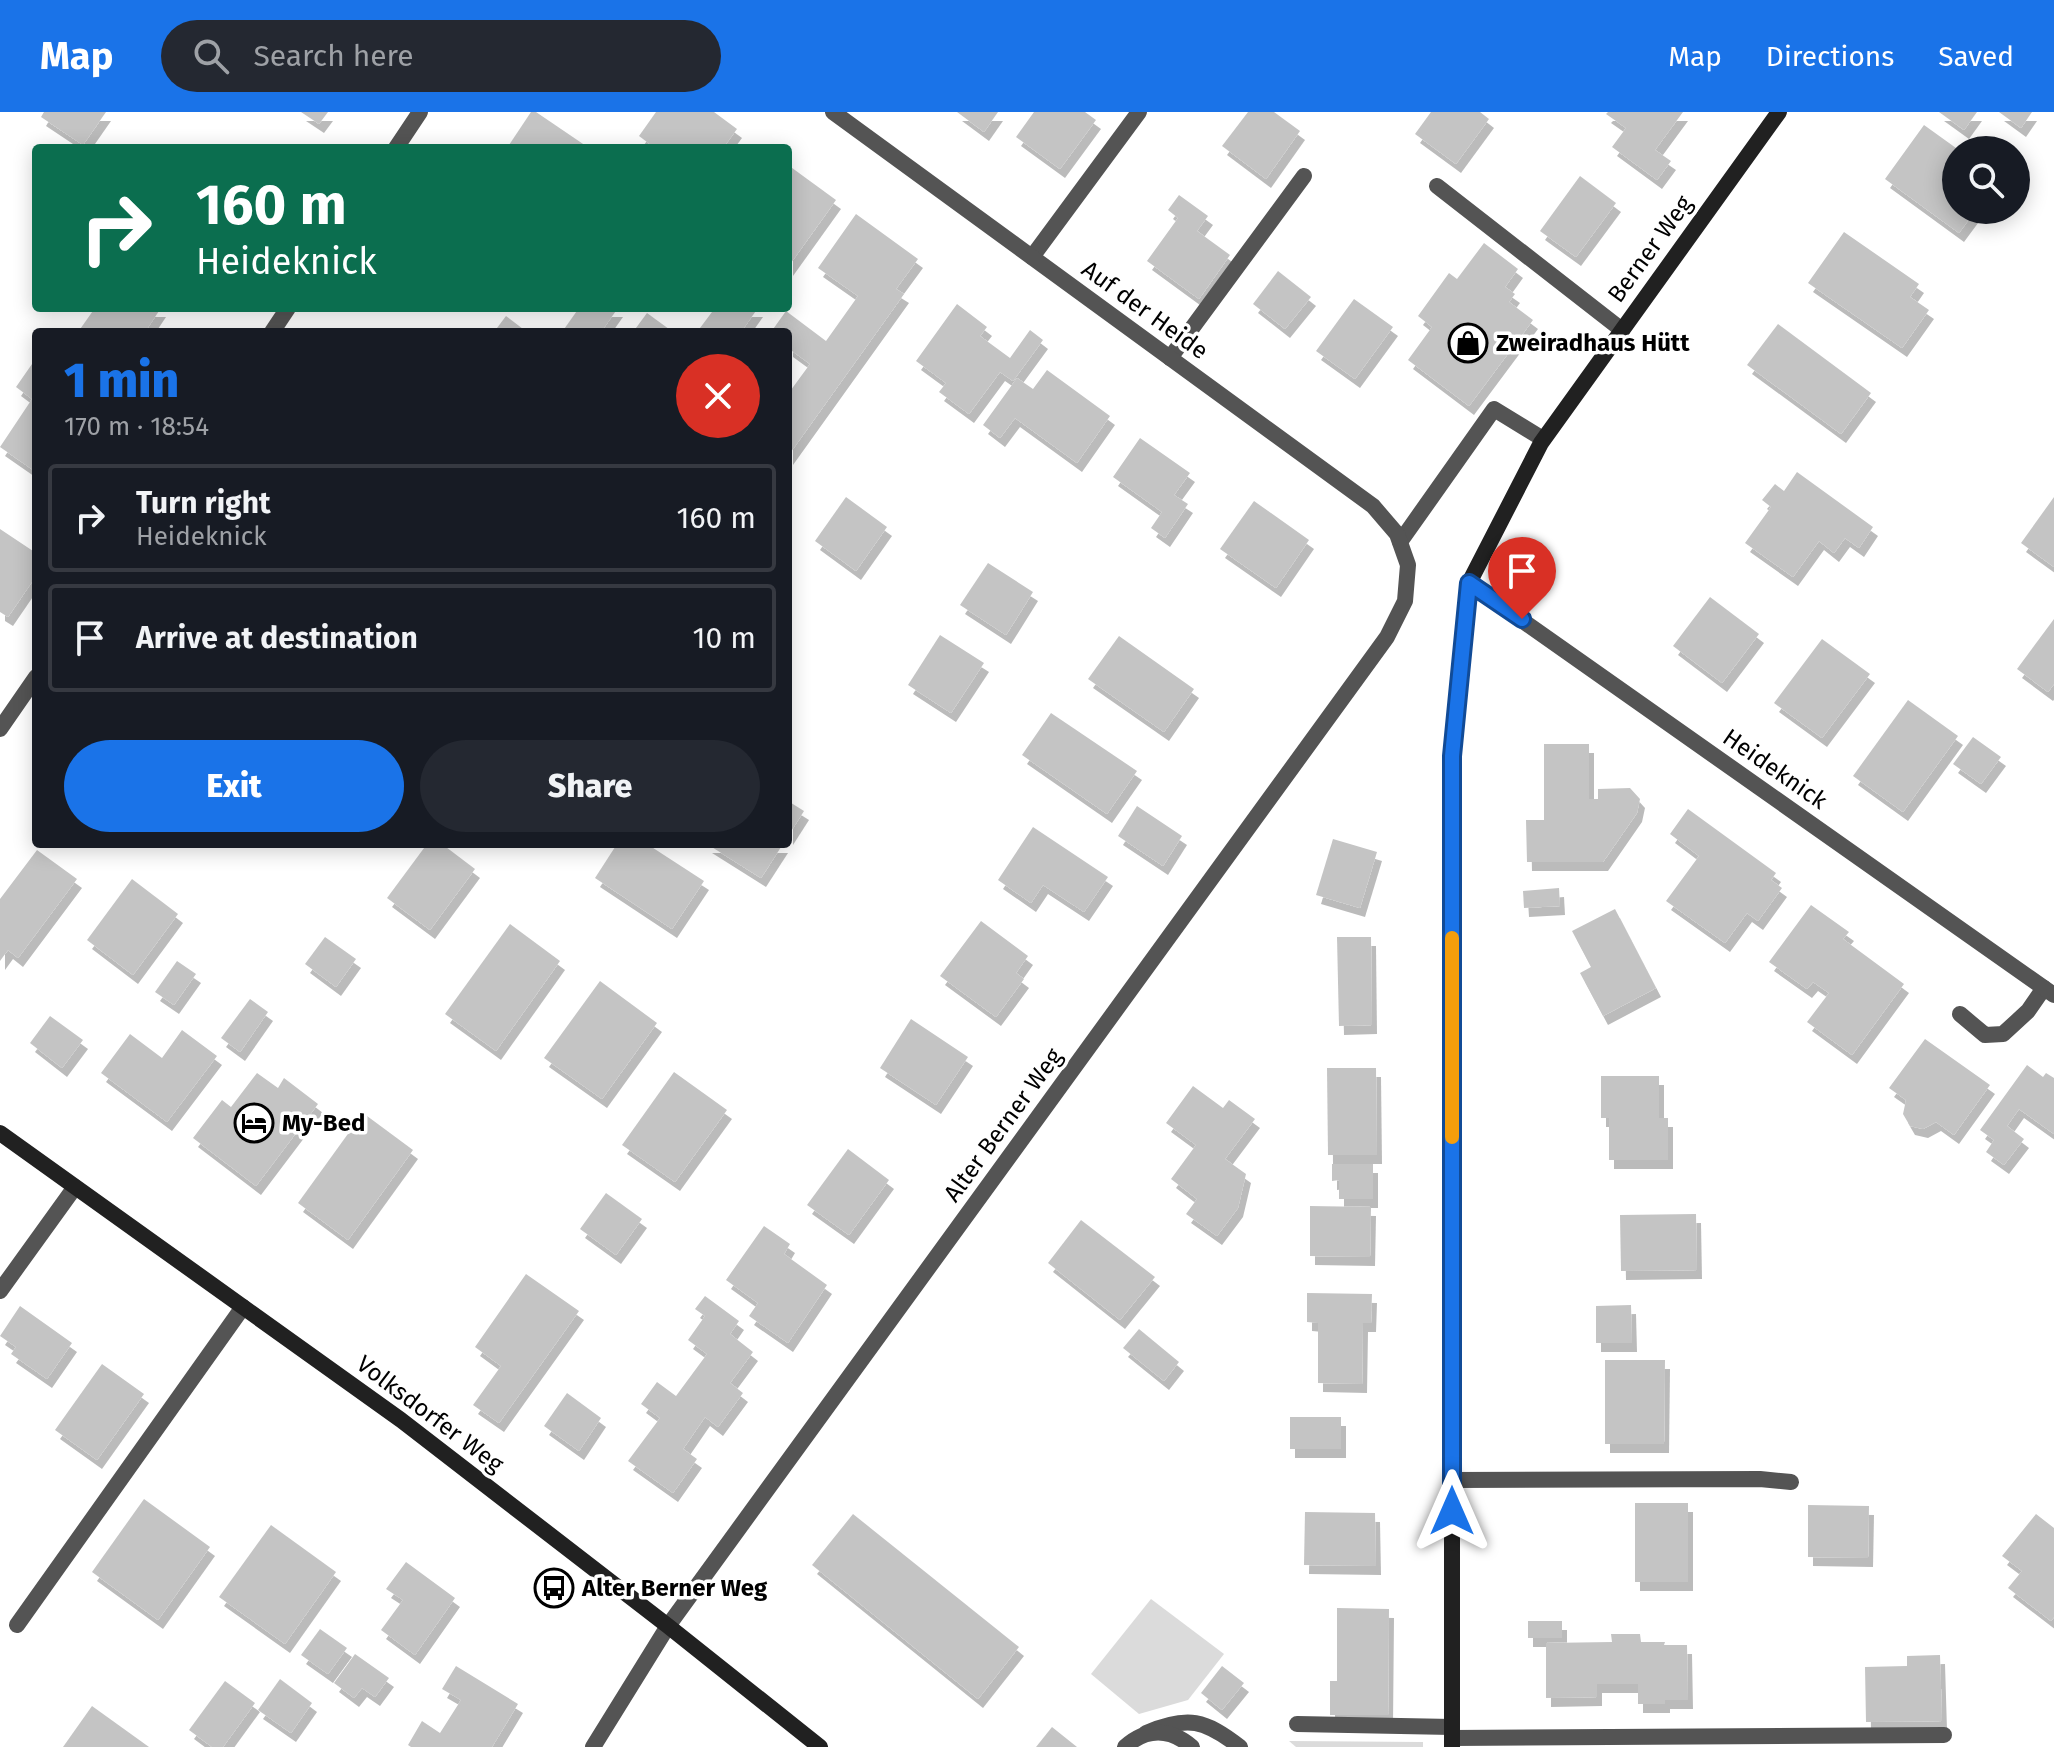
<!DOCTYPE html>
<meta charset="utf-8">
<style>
body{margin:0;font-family:"Fira Sans",sans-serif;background:#242831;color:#f1f3f6;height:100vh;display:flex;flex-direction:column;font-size:30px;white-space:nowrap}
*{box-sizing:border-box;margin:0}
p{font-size:26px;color:#9ea1a6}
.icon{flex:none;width:44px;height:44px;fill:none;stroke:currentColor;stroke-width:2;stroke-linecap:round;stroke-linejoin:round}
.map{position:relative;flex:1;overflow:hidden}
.panel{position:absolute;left:32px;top:216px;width:760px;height:520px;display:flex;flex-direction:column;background:#171b24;border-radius:8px;box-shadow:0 4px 20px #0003}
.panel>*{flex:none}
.hud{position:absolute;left:32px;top:32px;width:760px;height:168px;border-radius:8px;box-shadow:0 4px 20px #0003;background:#0b6e4f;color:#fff;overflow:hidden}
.buttons{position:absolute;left:1942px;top:24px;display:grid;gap:16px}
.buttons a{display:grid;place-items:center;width:88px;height:88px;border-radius:50%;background:#171b24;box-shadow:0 4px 20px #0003;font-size:40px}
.pin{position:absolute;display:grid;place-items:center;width:68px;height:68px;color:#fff;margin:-82px -34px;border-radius:50% 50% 50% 0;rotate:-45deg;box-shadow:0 0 8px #0007}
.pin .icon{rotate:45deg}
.me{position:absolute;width:88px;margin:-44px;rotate:0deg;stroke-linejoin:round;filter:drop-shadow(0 0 6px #0008)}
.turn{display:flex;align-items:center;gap:28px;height:168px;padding:0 32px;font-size:36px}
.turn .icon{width:104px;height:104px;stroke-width:2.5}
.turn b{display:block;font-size:56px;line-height:68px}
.round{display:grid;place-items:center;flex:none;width:84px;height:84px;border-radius:42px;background:#242831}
.overview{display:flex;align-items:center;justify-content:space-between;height:136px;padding:0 32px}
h1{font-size:48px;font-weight:800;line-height:60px;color:#1a73e8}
.action{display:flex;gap:16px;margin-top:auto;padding:16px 32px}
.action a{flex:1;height:92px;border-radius:48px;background:#1a73e8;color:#fff;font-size:32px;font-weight:800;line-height:92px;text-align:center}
.action a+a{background:#242831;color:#f1f3f6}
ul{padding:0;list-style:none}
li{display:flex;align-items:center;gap:24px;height:108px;margin:0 16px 12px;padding:0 16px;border:4px solid #363941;border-radius:8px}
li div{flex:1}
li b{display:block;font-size:30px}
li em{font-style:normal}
header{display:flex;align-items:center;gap:48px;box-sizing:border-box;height:112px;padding:0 40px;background:#1a73e8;color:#fff}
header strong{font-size:38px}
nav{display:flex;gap:44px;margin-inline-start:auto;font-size:28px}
.search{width:560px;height:72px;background:#242831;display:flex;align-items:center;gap:20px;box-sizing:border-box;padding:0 28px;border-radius:44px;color:#9ea1a6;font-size:30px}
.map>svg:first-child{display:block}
.green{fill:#dbdbdb}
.building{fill:#c4c4c4;filter:url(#shadow)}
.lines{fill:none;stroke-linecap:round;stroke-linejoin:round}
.lane{stroke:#545454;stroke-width:16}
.street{stroke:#545454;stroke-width:16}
.secondary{stroke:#212121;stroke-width:16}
.route-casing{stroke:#114b97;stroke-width:20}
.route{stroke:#1a73e8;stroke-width:14}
.slow{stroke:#f59e0b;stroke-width:14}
.labels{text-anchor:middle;stroke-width:7;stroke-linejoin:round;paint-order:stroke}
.street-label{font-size:24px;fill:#000;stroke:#fff}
.poi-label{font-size:24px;font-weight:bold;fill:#000;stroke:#fff;text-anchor:start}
</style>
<header>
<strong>Map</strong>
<div class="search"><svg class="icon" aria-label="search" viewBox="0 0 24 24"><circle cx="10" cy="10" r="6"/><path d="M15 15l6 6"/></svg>Search here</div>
<nav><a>Map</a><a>Directions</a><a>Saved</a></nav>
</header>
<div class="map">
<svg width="2054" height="1635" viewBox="0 0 2054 1635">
<defs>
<filter id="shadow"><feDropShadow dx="5" dy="9" stdDeviation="0" flood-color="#0004"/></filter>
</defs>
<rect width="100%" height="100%" fill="#fff"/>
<!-- green -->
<g class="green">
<polygon points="1151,1487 1224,1542 1188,1588 1139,1602 1091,1562"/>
<polygon points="1289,1629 1423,1630 1423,1635 1296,1635"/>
</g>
<!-- building -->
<g class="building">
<polygon points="44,0 106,0 83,33 41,5"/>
<polygon points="301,0 328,0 319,12"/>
<polygon points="531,0 536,0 589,36 507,36"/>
<polygon points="656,0 714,0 737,17 723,36 655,36 639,24"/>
<polygon points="957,0 998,0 984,20"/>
<polygon points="1034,0 1085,0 1096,8 1060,57 1016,25"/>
<polygon points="1248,0 1274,0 1300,19 1266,67 1222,34"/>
<polygon points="1431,0 1480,0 1489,7 1456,52 1415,22"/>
<polygon points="1608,0 1683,0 1655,38 1671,49 1657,68 1612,35 1626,16 1606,2"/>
<polygon points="1939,0 1977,0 1964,18"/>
<polygon points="1999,0 2032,0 2021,16"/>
<polygon points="1924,13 1956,36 1956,98 1976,98 1959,121 1885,67"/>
<polygon points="788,53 836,88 788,155"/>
<polygon points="1580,64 1616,91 1576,145 1540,119"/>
<polygon points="1179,83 1208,104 1197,119 1230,143 1199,187 1147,149 1178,106 1168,98"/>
<polygon points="856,102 918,147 896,177 904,182 788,344 788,282 810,252 788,236 788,220 771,220 786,199 826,229 858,184 818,156"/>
<polygon points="1844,120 1919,172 1910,185 1929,198 1902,236 1808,171"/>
<polygon points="1484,131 1518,157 1505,175 1515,182 1509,190 1533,208 1469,294 1408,248 1432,215 1418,204 1449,161 1457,167"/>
<polygon points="1278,159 1311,185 1285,217 1253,192"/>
<polygon points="1354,187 1393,215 1355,267 1316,239"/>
<polygon points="957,192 987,215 980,224 1010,246 1030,218 1043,228 1013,269 1000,260 969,302 939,280 946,271 916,249"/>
<polygon points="95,196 161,196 145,220 78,220"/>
<polygon points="579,196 618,196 601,220 562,220"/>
<polygon points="715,196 758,196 741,220 697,220"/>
<polygon points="647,201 673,220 633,220"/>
<polygon points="506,204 527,220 494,220"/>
<polygon points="1778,212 1871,281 1841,322 1747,253"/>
<polygon points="32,252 36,254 36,360 0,335 32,287 16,275"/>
<polygon points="1047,258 1110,304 1077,351 1015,306 1000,326 983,313 1017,266 1033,277"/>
<polygon points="1140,326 1190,361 1174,383 1188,392 1165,426 1151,416 1162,400 1113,365"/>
<polygon points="1797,360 1873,415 1859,436 1845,426 1834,441 1819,429 1793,465 1745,431 1771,395 1762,388 1775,372 1784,379"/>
<polygon points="846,385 887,415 856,459 815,429"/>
<polygon points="2054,385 2054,455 2021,431"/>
<polygon points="1254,389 1309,428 1276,476 1220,437"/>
<polygon points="0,417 36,441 36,464 8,505 0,500"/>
<polygon points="988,451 1033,480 1006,523 960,493"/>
<polygon points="1710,485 1759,522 1722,571 1673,534"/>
<polygon points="2054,507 2054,572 2048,580 2017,557"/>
<polygon points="940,523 984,551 951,601 908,573"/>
<polygon points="1119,524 1194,577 1164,620 1088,567"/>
<polygon points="1822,527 1870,562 1822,626 1774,591"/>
<polygon points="1908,588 1958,624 1903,700 1853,664"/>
<polygon points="1051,601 1137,659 1107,702 1022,643"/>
<polygon points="1973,625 2001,645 1981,672 1953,652"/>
<polygon points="1544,632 1589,632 1589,687 1598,687 1598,677 1630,676 1640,687 1637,701 1603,750 1527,750 1526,708 1544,708"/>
<polygon points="788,689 804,699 788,724"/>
<polygon points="1137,694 1182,724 1163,754 1118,724"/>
<polygon points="1688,697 1776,761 1771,768 1782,776 1758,809 1747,801 1725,831 1666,789 1699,744 1670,722"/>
<polygon points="1033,715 1108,765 1084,800 1043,773 1031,791 998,768"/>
<polygon points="1333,727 1377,740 1360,796 1316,783"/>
<polygon points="427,732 442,732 475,757 430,818 387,786"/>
<polygon points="617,732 647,732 704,769 672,817 595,766"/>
<polygon points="707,732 783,732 761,766"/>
<polygon points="37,738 77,767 18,846 8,838 0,849 0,787"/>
<polygon points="132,767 178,802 133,863 87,828"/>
<polygon points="1559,776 1560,794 1524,796 1523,779"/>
<polygon points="1811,793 1849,820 1843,827 1904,872 1852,943 1807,910 1829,881 1813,870 1807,877 1769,850"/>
<polygon points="1615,797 1656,876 1603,904 1580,861 1591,855 1572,819"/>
<polygon points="981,809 1028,844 1016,861 1024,867 996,905 940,864"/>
<polygon points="510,812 560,849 496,939 445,902"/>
<polygon points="325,825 356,847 336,875 305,852"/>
<polygon points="1337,825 1371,825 1372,913 1339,914"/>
<polygon points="177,849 196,862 174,893 155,880"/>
<polygon points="600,869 657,911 602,987 544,946"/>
<polygon points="250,887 268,900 240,940 221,926"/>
<polygon points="50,904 83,928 62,956 30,931"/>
<polygon points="911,907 968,945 936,993 880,956"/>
<polygon points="182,918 217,944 167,1010 101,961 130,922 162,946"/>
<polygon points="1925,927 1990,973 1954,1023 1936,1010 1923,1017 1910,1014 1903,1002 1906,988 1889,976"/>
<polygon points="2027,953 2043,965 2046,961 2054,966 2054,1022 2019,997 2007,1014 2024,1027 2004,1053 1986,1040 1994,1028 1980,1018"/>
<polygon points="1327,956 1376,956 1377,1043 1328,1043"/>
<polygon points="674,960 727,998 675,1070 622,1033"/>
<polygon points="257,961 278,976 284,966 318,992 256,1074 193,1026 222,988 231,995"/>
<polygon points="1601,964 1659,964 1659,1006 1668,1006 1668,1048 1609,1048 1609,1006 1601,1006"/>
<polygon points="1193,974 1223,996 1229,988 1255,1007 1225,1047 1246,1062 1238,1096 1217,1124 1186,1102 1197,1087 1171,1067 1196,1033 1166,1011"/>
<polygon points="363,1001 413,1038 348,1128 298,1091"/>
<polygon points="848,1037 889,1068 849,1123 807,1093"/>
<polygon points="1332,1052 1373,1052 1373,1087 1339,1087 1339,1068 1332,1069"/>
<polygon points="606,1081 642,1107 616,1143 580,1117"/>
<polygon points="1310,1094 1371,1095 1370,1145 1310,1144"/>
<polygon points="1696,1102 1697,1158 1621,1159 1620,1103"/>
<polygon points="1081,1108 1155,1165 1120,1208 1048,1151"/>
<polygon points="764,1114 790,1132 784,1142 827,1173 788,1231 749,1204 758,1191 726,1168"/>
<polygon points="526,1162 579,1199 499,1311 473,1293 501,1254 475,1235"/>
<polygon points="1307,1181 1372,1182 1371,1211 1363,1211 1362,1272 1318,1271 1318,1211 1307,1210"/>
<polygon points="705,1184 739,1209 730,1222 753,1240 730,1271 743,1281 718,1315 705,1305 683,1337 697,1347 673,1381 628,1349 660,1306 641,1292 657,1270 676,1284 707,1242 688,1228 705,1204 695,1197"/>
<polygon points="1631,1193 1632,1231 1596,1231 1596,1194"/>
<polygon points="20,1194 72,1231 47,1267 11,1242 16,1235 0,1224"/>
<polygon points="1139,1217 1179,1250 1164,1269 1123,1236"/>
<polygon points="1605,1248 1665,1248 1664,1332 1605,1332"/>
<polygon points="102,1252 144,1282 97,1348 55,1318"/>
<polygon points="567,1281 601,1306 579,1339 544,1314"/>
<rect x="1290" y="1305" width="51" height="32"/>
<polygon points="144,1387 210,1435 158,1508 92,1460"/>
<rect x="1635" y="1391" width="53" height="79"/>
<polygon points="1808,1393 1869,1394 1868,1446 1808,1445"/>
<polygon points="1305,1400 1375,1401 1376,1454 1304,1453"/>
<polygon points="853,1402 1019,1535 978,1587 812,1453"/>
<polygon points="2036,1402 2054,1416 2054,1505 2051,1509 2008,1476 2022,1459 2002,1444"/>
<polygon points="271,1413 336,1460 285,1532 219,1485"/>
<polygon points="406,1450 455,1486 415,1543 381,1518 403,1488 386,1477"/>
<polygon points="1337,1496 1389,1497 1388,1603 1330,1603 1330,1569 1337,1569"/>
<rect x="1528" y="1509" width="34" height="17"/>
<polygon points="320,1517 347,1536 328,1562 301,1543"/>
<polygon points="1611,1522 1640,1522 1641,1530 1665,1530 1664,1533 1687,1533 1688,1588 1665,1588 1665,1592 1638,1592 1638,1572 1597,1572 1597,1585 1546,1586 1546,1531 1612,1530"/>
<polygon points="355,1542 389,1566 375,1585 362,1576 354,1586 334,1571"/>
<polygon points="1940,1543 1942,1609 1866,1610 1865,1555 1907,1554 1907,1544"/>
<polygon points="456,1554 518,1592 492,1635 411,1635 408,1633 422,1609 440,1621 461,1588 442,1577"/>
<polygon points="1222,1554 1244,1571 1222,1598 1201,1581"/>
<polygon points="280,1567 312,1591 291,1621 258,1598"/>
<polygon points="225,1569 255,1591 223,1635 212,1635 189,1618"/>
<polygon points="92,1594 149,1635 63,1635"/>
<polygon points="1052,1615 1077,1635 1036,1635"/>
</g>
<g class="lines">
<!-- lane -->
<g class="lane">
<polyline points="1437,74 1622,218"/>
<polyline points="1032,145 1139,0"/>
<polyline points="1170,246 1304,64"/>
<polyline points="1400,430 1494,297 1543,327"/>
<polyline points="1960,902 1985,923 2003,922 2028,899 2044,876"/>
<polyline points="0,1179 75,1075"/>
<polyline points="1452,1368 1760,1367 1791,1370"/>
<polyline points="17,1513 243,1195"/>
<polyline points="1297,1612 1452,1615"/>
<path d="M1146,1621c42,-18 59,-13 94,14"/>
<polyline points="1452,1626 1944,1623"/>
<path d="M1125,1635c21,-19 45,-19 67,0"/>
</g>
<!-- street -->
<g class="street">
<polyline points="396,36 420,0"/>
<polyline points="272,220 288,196"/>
<polyline points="1469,471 2054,883"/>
<polyline points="0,617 36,565"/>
<polyline points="593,1635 668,1514 1387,525 1405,489 1408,453 1397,422 1373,394 833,0"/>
</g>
<!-- secondary -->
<g class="secondary">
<polyline points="0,1021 401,1308 668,1514 820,1635"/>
<polyline points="1452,1635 1452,644 1469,471 1541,331 1779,0"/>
</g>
</g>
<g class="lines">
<defs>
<polyline id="route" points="1452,1399 1452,644 1469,471 1522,507"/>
</defs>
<!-- route casing -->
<use href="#route" class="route-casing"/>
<!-- route -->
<use href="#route" class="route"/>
<!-- slow -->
<polyline class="slow" points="1452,826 1452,1025"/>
</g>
<!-- icons -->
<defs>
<symbol id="shop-ring" viewBox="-11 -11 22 22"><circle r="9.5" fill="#fff" stroke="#000" stroke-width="1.5"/><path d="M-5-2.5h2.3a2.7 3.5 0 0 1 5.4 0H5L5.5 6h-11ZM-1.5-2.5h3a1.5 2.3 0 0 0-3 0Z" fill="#000"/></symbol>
<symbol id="hotel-ring" viewBox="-11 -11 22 22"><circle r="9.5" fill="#fff" stroke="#000" stroke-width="1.5"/><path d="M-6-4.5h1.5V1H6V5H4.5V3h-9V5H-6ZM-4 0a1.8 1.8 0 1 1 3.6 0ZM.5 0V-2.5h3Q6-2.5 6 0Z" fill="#000"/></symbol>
<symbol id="bus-ring" viewBox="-11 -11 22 22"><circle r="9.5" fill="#fff" stroke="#000" stroke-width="1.5"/><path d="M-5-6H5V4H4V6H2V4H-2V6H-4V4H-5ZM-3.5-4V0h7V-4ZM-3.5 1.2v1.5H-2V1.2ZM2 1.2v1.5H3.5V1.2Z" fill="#000"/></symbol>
</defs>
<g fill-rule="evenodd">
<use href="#shop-ring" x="1446" y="209" width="44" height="44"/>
<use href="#hotel-ring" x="232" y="989" width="44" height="44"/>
<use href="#bus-ring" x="532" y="1454" width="44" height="44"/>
</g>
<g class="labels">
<!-- street labels -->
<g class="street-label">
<text transform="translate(1650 137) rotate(-54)" y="8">Berner Weg</text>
<text transform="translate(1145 198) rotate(36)" y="8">Auf der Heide</text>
<text transform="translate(1775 657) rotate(35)" y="8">Heideknick</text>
<text transform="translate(1003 1013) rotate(-54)" y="8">Alter Berner Weg</text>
<text transform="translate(430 1302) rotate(37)" y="8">Volksdorfer Weg</text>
</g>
<!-- poi labels -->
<g class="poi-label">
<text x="1496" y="239">Zweiradhaus Hütt</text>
<text x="282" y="1019">My-Bed</text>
<text x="582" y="1484">Alter Berner Weg</text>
</g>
</g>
</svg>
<div class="buttons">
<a><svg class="icon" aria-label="search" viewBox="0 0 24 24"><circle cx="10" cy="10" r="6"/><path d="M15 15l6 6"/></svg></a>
</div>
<div class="pin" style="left:1522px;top:507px;background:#d93025"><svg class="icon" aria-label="arrive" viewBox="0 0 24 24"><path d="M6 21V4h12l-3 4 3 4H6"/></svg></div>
<svg class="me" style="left:1452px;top:1399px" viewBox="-20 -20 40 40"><path d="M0-17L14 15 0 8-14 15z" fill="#1a73e8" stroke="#fff" stroke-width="4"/></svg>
<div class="hud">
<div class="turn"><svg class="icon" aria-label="right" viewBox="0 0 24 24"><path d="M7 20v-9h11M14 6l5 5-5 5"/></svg><div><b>160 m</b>Heideknick</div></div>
</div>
<section class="panel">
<div class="overview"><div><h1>1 min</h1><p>170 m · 18:54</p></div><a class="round" style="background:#d93025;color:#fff"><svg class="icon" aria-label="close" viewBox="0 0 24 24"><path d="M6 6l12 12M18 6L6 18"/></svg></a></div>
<ul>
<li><svg class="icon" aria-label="right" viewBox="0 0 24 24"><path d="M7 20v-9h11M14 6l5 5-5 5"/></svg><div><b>Turn right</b><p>Heideknick</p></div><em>160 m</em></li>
<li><svg class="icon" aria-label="arrive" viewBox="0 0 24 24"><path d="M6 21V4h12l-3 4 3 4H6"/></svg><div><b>Arrive at destination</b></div><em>10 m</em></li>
</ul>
<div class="action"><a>Exit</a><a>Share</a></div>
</section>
</div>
